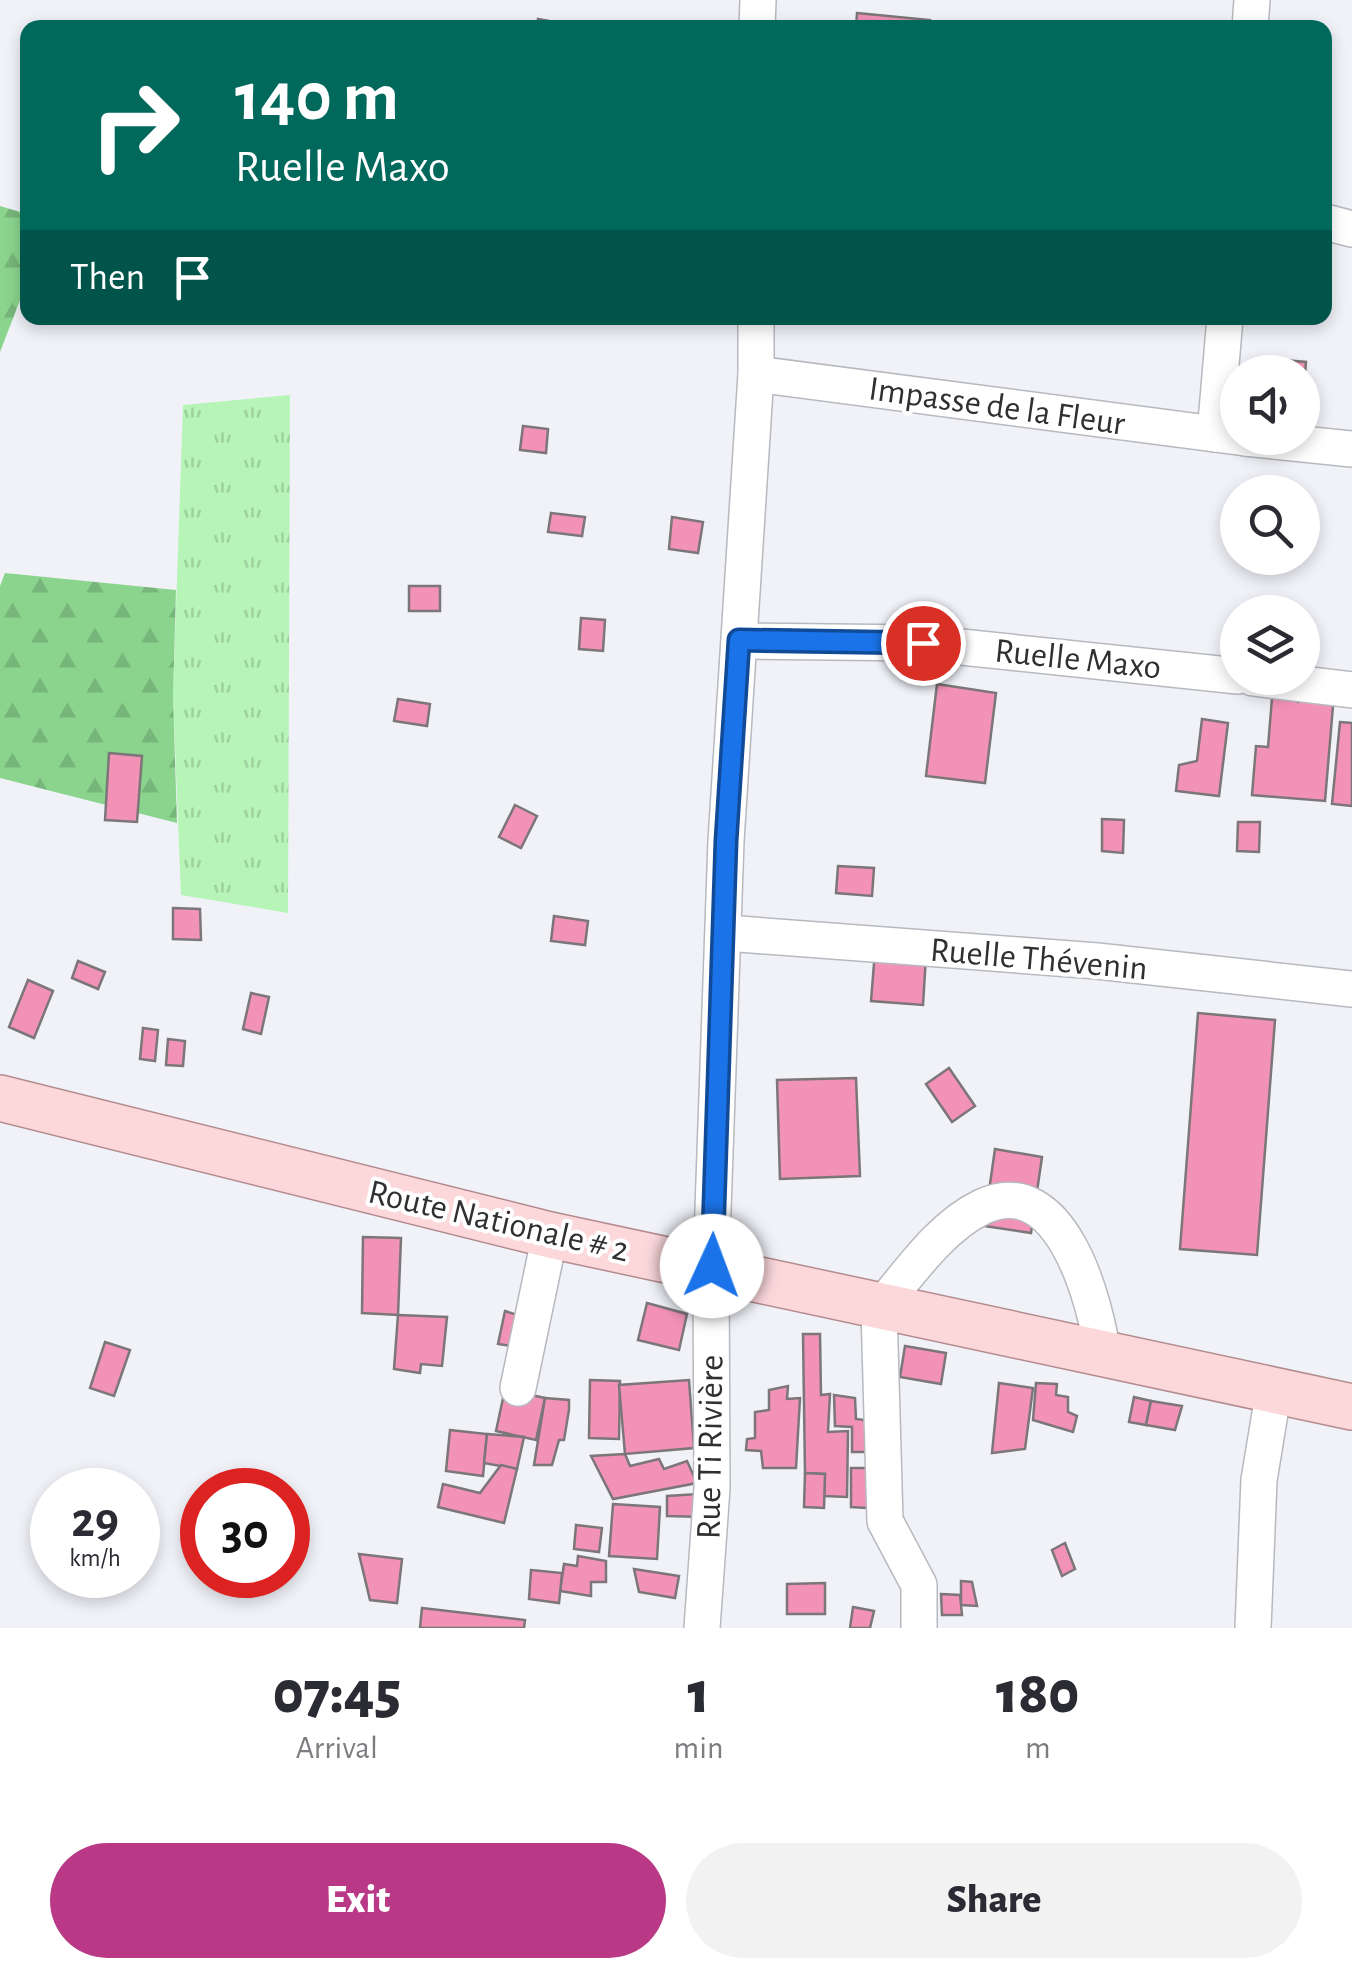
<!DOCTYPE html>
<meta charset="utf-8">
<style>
body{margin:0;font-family:"Alegreya Sans",sans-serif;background:#f2f2f3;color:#2b2b33;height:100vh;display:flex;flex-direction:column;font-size:38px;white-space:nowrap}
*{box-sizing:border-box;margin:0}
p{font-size:32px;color:#7c7c81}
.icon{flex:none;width:55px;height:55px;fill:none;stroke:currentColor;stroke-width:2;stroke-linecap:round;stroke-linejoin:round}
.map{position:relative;height:1628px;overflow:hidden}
.panel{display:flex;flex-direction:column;background:#fff;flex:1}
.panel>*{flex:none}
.guide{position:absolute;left:20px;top:20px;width:1312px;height:305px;border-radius:20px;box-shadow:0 5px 15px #0003;background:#00695c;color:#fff;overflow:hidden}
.tools{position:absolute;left:1220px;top:355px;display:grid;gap:20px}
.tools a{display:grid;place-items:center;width:100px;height:100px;border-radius:50%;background:#fff;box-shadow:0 5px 15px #0003;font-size:50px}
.speed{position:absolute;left:30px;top:1468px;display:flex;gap:20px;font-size:50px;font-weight:700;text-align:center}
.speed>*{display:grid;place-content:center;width:130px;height:130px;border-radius:50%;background:#fff;box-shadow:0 5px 15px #0003;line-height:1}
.speed small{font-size:25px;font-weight:400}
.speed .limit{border:15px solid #d22;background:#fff;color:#111}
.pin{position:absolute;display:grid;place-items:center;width:85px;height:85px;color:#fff;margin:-42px;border:5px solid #fff;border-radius:50%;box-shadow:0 2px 10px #0007}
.me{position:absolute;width:110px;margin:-55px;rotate:2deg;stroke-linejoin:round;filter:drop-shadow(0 0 8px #0008)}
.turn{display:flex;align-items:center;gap:35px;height:210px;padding:0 50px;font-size:45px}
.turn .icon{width:130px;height:130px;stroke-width:2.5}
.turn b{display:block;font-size:70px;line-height:85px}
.then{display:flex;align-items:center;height:95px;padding:0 50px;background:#0003;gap:20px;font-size:38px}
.eta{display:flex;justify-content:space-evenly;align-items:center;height:170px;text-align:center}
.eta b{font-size:60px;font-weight:800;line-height:70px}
.primary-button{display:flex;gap:20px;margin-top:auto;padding:20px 50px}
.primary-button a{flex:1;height:115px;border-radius:60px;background:#b93986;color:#fff;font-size:40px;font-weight:800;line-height:115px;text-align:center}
.primary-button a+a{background:#f2f2f3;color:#2b2b33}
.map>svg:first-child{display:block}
.grass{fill:url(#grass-tufts)}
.forest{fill:url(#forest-firs)}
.building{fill:#f292b6;stroke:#7c7678;stroke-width:2.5}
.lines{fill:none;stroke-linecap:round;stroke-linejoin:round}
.minor-casing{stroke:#b7b9bf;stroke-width:38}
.major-casing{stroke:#b38c90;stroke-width:48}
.minor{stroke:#fff;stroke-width:35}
.major{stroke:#fcd8db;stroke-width:45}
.route-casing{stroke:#114b97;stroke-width:25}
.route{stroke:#1a73e8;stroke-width:18}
.labels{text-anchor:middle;stroke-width:8;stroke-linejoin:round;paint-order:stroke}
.street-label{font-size:35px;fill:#2f3032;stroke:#fff}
</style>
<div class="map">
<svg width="1352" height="1628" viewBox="0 0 1352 1628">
<defs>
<pattern id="grass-tufts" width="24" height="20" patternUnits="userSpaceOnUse" patternTransform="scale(2.5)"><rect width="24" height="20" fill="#b6f4b7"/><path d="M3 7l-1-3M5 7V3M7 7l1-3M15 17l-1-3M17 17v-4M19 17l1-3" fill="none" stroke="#9dd29e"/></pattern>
<pattern id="forest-firs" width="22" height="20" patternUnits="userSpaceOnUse" patternTransform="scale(2.5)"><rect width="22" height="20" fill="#8ad48d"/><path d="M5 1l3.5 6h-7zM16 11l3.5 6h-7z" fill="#77b67a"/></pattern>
</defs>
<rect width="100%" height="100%" fill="#f0f2f8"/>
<!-- grass -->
<polygon class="grass" points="290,395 288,913 181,895 173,696 183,405"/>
<!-- forest -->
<g class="forest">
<polygon points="0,206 27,214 27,282 0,352"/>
<polygon points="5,573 176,590 173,696 177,823 0,778 0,586"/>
</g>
<!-- building -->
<g class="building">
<polygon points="857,13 930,20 929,28 856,28"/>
<polygon points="538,19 566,24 565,28 536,28"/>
<polygon points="1272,359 1306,362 1304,387 1302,372 1271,372"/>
<polygon points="523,426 548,429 546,453 520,450"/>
<polygon points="551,513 585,517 582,536 548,532"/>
<polygon points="672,517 703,522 698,553 669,549"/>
<rect x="409" y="586" width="31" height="25"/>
<polygon points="581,618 605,620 603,651 579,649"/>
<polygon points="937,684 996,693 985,783 926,776"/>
<polygon points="1306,692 1334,694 1325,801 1252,795 1256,746 1268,747 1272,698 1289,694 1298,702"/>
<polygon points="398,699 430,704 427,726 394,721"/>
<polygon points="1202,719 1228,723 1219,796 1176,791 1179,765 1197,761"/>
<polygon points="1340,722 1352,723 1352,806 1332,804"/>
<polygon points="109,753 142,756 137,822 105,820"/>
<polygon points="515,805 537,816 521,848 499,837"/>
<polygon points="1102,819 1124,820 1123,853 1102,851"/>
<polygon points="1238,822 1260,822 1259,852 1237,851"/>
<polygon points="838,866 874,868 872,896 836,893"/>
<polygon points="173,908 200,909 201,940 173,939"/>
<polygon points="554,916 588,921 585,945 551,941"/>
<polygon points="875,951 926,956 923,1005 871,1001"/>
<polygon points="78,961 105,972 98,989 72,978"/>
<polygon points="28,980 53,991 34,1038 9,1027"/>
<polygon points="251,993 269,997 261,1034 243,1029"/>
<polygon points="1198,1013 1275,1020 1257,1255 1180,1249"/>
<polygon points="143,1028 158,1030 155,1061 140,1059"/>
<polygon points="168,1039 185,1041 183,1066 166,1065"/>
<polygon points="949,1068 975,1106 952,1122 926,1084"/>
<polygon points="856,1078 860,1176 780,1179 777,1080"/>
<polygon points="995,1149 1042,1157 1031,1233 984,1226"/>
<polygon points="363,1237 401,1238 398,1315 362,1313"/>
<polygon points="647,1303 687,1314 679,1350 638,1340"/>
<polygon points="505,1311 524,1317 518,1347 498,1344"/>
<polygon points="398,1315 447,1317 442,1366 421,1364 420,1373 394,1369"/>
<polygon points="803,1334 820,1334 821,1395 830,1394 828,1432 848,1431 847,1497 824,1496 825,1474 805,1473"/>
<polygon points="105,1342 130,1350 114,1396 90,1388"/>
<polygon points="905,1346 946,1353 941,1384 900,1377"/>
<polygon points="590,1380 620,1381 619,1439 589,1438"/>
<polygon points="689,1380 694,1448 625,1454 619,1385"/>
<polygon points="999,1383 1033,1388 1025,1449 992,1453"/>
<polygon points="1036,1383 1057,1384 1056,1395 1068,1397 1068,1412 1077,1416 1073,1432 1033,1420"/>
<polygon points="788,1386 787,1399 800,1398 796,1468 763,1468 761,1451 746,1450 747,1439 755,1438 755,1412 769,1410 769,1390"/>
<polygon points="505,1389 545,1398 536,1440 496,1431"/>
<polygon points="834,1395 855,1398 856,1419 872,1421 872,1452 852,1452 852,1427 835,1426"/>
<polygon points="1134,1397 1151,1401 1146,1425 1129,1422"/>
<polygon points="545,1398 569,1400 569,1410 564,1440 559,1440 552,1465 534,1465"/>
<polygon points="1151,1401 1182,1406 1175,1430 1146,1425"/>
<polygon points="450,1430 487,1434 483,1476 446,1471"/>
<polygon points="487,1434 524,1437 517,1469 484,1463"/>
<polygon points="625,1454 630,1466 659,1459 664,1469 687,1461 697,1483 613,1499 591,1456"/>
<polygon points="501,1465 517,1469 504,1523 438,1507 443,1484 480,1493"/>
<polygon points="851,1468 882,1468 883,1509 851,1507"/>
<polygon points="805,1473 825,1474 824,1508 804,1507"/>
<polygon points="698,1494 702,1517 667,1516 667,1496"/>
<polygon points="613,1504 660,1507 657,1559 609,1556"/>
<polygon points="576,1525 602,1528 599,1552 574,1549"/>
<polygon points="1065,1543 1075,1569 1062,1576 1052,1550"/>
<polygon points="359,1554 402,1559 397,1603 370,1600"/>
<polygon points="578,1556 606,1561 606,1582 591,1582 591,1596 560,1591 564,1564 577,1566"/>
<polygon points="634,1569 679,1576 675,1598 639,1592"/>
<polygon points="531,1570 562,1573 559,1603 529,1599"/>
<polygon points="961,1581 972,1582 977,1606 961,1605"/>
<polygon points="825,1583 825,1614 787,1614 787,1584"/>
<polygon points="941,1594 960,1595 962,1615 942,1615"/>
<polygon points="853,1607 874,1611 870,1628 850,1628"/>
<polygon points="422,1608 525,1620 524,1628 420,1628"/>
</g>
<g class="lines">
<defs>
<g id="minor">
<polyline points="757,28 758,0"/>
<polyline points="1250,28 1252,0"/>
<polyline points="1325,222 1352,229"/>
<polyline points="756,374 1238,437"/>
<polyline points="1215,434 1225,318"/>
<polyline points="1245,438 1352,449"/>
<polyline points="739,641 923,643 1238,676"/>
<polyline points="1253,678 1352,690"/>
<polyline points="726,933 1097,961 1352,989"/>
<polyline points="518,1388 550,1235"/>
<polyline points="702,1628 712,1488 711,1266 726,841 756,374 756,318"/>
<path d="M919,1628v-43l-34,-64 -6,-212c29,-34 61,-82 103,-102 80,-38 114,97 121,149"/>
<polyline points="1253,1628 1259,1480 1274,1389"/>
</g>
<polyline id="major" points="0,1098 550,1235 1352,1407"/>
</defs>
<!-- minor casing -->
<use href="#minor" class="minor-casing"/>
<!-- major casing -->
<use href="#major" class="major-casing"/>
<!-- minor -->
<use href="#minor" class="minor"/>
<!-- major -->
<use href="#major" class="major"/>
</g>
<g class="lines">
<defs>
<polyline id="route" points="712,1266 726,841 739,640 923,643"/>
</defs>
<!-- route casing -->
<use href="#route" class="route-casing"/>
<!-- route -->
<use href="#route" class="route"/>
</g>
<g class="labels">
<!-- street labels -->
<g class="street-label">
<text transform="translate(997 405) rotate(8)" y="12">Impasse de la Fleur</text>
<text transform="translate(1078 658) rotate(6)" y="12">Ruelle Maxo</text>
<text transform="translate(1039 958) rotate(5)" y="12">Ruelle Thévenin</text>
<text transform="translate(499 1220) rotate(13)" y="12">Route Nationale # 2</text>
<text transform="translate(709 1447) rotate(-89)" y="12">Rue Ti Rivière</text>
</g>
</g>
</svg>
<div class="tools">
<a><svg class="icon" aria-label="sound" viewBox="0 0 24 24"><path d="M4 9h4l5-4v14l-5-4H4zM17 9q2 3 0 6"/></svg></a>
<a><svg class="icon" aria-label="search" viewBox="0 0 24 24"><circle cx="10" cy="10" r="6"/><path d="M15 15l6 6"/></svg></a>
<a><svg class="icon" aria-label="layers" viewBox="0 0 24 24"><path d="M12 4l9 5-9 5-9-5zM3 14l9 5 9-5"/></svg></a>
</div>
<div class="speed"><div>29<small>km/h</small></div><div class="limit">30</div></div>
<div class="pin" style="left:923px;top:643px;background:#d93025"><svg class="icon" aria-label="arrive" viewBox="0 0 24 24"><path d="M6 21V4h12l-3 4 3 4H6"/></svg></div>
<svg class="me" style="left:712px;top:1266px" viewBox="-20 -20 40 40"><circle r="19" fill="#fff"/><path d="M0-13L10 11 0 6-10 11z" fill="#1a73e8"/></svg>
<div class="guide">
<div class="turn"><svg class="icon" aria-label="right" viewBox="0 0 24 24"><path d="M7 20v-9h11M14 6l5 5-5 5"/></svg><div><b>140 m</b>Ruelle Maxo</div></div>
<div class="then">Then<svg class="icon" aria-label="arrive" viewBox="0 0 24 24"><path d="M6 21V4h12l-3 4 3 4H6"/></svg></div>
</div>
</div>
<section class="panel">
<div class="eta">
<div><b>07:45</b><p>Arrival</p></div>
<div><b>1</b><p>min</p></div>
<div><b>180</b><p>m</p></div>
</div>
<div class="primary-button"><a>Exit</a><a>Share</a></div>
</section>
